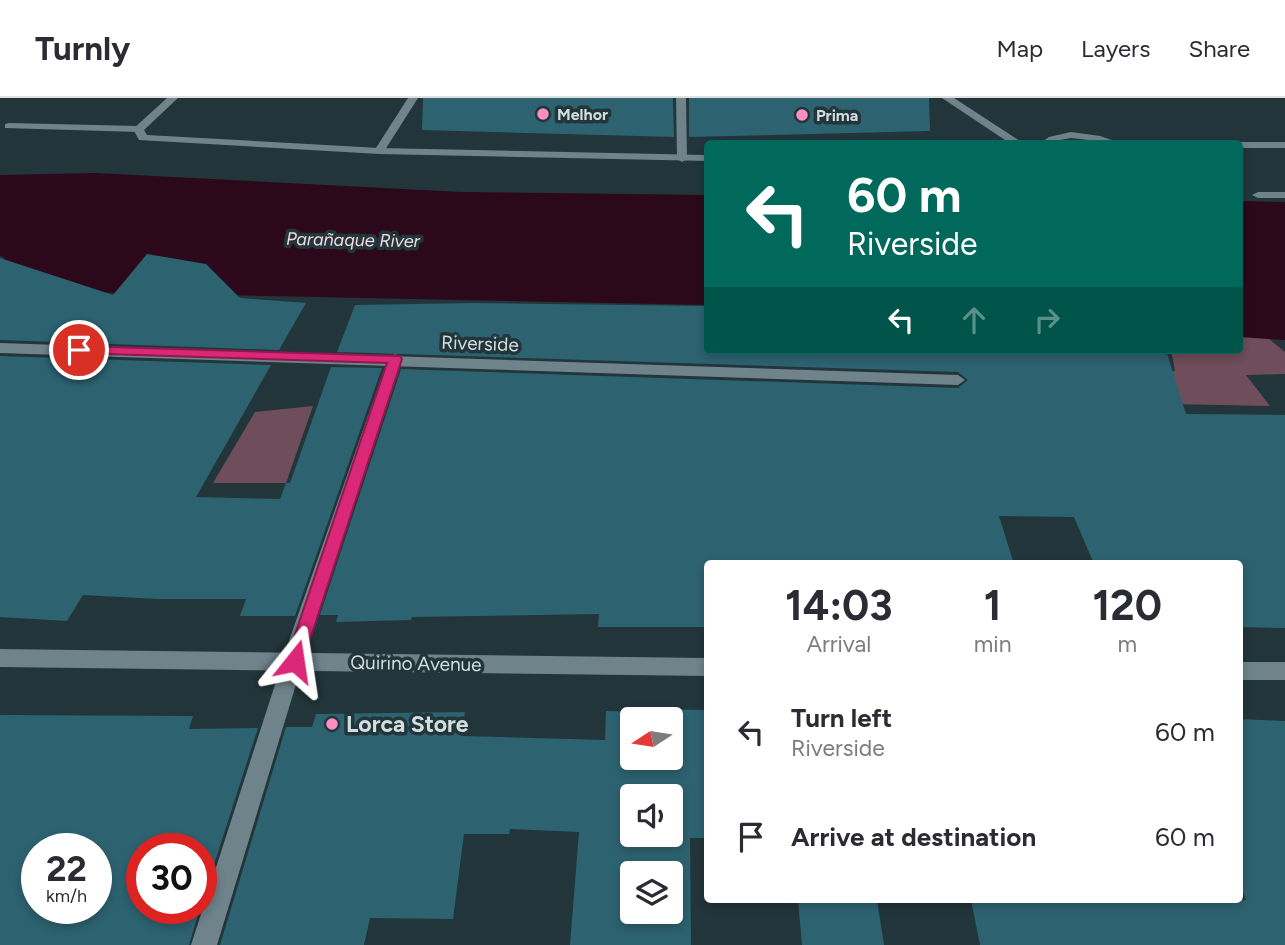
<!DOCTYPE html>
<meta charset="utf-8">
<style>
body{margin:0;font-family:Figtree,sans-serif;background:#f7f7f7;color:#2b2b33;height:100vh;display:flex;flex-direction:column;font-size:26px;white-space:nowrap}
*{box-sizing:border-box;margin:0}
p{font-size:23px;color:#7c7c81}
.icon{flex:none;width:38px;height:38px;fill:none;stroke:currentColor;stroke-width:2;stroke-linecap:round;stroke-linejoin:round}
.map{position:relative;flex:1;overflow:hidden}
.sheet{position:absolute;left:704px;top:462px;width:539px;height:343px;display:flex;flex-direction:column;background:#fff;border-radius:7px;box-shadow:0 4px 10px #0003}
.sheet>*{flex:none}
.top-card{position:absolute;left:704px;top:42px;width:539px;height:214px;border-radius:7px;box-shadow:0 4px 10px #0003;background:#00695c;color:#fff;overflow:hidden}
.needle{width:46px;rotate:258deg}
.tools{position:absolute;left:620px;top:609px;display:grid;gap:14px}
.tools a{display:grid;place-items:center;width:63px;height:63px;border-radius:7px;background:#fff;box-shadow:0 4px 10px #0003;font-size:35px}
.speed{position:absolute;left:21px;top:735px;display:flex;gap:14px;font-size:35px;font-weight:700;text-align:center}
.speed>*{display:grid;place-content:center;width:91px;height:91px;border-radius:50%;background:#fff;box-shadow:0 4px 10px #0003;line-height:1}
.speed small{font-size:18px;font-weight:400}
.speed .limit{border:10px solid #d22;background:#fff;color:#111}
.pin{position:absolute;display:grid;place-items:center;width:60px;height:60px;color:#fff;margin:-30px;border:4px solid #fff;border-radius:50%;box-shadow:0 2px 7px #0007}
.me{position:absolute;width:77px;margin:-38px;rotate:15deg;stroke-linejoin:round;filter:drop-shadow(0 0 5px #0008)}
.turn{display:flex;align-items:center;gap:24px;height:147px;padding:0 28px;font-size:32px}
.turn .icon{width:91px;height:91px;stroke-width:2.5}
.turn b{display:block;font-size:49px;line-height:60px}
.lanes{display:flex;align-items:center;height:66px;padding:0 28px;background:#0003;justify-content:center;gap:35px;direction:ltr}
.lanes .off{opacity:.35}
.eta{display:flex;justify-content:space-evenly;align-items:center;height:119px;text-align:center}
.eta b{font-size:42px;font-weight:700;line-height:49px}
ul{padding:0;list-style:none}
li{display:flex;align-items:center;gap:21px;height:105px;padding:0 28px}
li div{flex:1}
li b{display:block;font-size:26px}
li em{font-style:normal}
header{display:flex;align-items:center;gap:42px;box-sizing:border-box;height:98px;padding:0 35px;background:#fff;border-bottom:2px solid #e1e1e2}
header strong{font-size:33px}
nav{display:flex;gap:38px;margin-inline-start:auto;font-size:24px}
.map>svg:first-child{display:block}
.green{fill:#6f4d5b}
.water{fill:#2b091a}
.building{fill:#2d6270;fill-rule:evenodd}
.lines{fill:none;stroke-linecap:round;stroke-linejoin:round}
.service{fill:#6e838a;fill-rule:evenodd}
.minor{fill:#6e838a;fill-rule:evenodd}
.secondary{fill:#6e838a;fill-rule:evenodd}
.route{fill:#db2777;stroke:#8e194d;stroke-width:2}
.poi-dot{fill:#fd8ec0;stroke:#22353a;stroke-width:2.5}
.labels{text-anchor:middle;stroke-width:7;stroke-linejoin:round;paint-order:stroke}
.far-poi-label{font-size:16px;font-weight:bold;fill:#d3dee1;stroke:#22353a;text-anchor:start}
.far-water-label{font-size:18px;font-style:italic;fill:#f6d8e4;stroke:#22353a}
.street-label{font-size:19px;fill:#d3dee1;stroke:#22353a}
.near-poi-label{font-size:23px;font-weight:bold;fill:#d3dee1;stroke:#22353a;text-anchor:start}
</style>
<header>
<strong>Turnly</strong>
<nav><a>Map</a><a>Layers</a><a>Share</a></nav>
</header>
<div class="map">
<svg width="1285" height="847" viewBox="0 0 1285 847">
<rect width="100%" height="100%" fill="#22353a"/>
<!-- green -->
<g class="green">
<polygon points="1257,231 1285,254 1285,276 1246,277 1270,308 1171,306 1153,276 1175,273 1171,252 1239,252 1239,232"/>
<polygon points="313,308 286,385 213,385 255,314"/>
</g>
<!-- water -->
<g class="water">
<polygon points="96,75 461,94 707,97 707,207 29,193 3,159 0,158 0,77"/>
<polygon points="1239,103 1285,104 1285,242 1239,239"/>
</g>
<!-- building -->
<g class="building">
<polygon points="423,0 673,0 674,39 422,32"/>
<polygon points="689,0 929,0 930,33 689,39"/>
<polygon points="147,156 206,166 240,200 306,205 279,252 0,242 0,160 113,197"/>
<polygon points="475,205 707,208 707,252 1166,252 1186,316 1285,317 1285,530 1239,529 1239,466 1094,466 1074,419 999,418 1014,466 707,466 707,529 598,529 599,516 412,519 411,522 336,524 338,517 320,517 401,271 958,290 968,282 958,274 337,254 355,207"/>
<polygon points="0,258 271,267 196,399 280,401 286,385 290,385 331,269 382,270 295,518 240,518 246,501 157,501 83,497 67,523 0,519"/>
<path d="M656,611l51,1v128h-17l1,107h-121l9,-113 -69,-3 -1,5h-45l-11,85 -83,-1 -6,27h-144l66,-218h26l4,-13 149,-2 -4,24 144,4 1,-29 50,1zM632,621h38v39h-38zM632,698h38v39h-38zM632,775h38v39h-38z"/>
<path d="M0,617l193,1 -4,13 69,-1 -57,177v-56h-59v59h58l-11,37h-189zM37,751h59v59h-59z"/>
<polygon points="1239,621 1285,623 1285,847 980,847 971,802 1246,802 1239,783"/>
<polygon points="798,802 877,802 884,847 802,847"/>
</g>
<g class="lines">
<!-- service -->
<g class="service">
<polygon points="408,0 418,0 383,55 375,55 374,53"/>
<polygon points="676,0 686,0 687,61 682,64 677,61"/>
<polygon points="9,25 138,28 143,31 138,34 5,30 5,26"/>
<polygon points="1285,94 1285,100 1258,100 1252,97 1258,94"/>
<polygon points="0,245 958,277 965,282 958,287 0,255"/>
</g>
<!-- minor -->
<g class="minor">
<polygon points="167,0 178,0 144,32 147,37 379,50 707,57 707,63 379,56 139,42 133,31"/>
<polygon points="942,0 954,0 1023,45 1011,46"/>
<polygon points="1071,34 1100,38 1124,46 1071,40 1039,46 1049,39"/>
<polygon points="1239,44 1285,44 1285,50 1239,50 1239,46 1235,46"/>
<polygon points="395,256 402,261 311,537 217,847 191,847 291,537 388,261"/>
</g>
<!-- secondary -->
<g class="secondary">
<polygon points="0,551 707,560 707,578 0,569"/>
<rect x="1239" y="564" width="46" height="18"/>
</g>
</g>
<!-- route -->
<polygon class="route" points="79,248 400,258 402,261 301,569 295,571 288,569 286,563 387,265 74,255 73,252"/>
<!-- markers -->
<g class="poi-dot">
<circle cx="543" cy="16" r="7"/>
<circle cx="802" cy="17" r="7"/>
<circle cx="332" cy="626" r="7"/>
</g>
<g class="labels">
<!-- far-poi labels -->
<g class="far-poi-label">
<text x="557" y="22">Melhor</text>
<text x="816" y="23">Prima</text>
</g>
<!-- far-water labels -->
<g class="far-water-label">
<text transform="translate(353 142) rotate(1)" y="6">Parañaque River</text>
</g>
<!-- street labels -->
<g class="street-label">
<text transform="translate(480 245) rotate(2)" y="7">Riverside</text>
<text transform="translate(416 565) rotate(1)" y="7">Quirino Avenue</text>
</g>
<!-- near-poi labels -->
<g class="near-poi-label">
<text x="346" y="634">Lorca Store</text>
</g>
</g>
</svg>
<div class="tools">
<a><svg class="needle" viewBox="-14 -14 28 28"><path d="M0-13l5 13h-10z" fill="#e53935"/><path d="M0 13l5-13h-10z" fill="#7c7c81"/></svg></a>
<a><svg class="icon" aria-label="sound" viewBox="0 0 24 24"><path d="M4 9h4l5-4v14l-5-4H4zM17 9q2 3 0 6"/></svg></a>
<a><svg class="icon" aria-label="layers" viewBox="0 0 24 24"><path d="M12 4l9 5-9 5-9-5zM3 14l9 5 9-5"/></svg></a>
</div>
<div class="speed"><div>22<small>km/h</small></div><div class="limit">30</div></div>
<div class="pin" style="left:79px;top:252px;background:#d93025"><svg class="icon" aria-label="arrive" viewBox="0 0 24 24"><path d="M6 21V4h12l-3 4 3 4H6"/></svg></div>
<svg class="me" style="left:295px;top:563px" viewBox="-20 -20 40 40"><path d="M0-17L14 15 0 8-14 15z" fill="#db2777" stroke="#fff" stroke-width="4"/></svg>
<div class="top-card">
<div class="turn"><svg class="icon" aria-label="left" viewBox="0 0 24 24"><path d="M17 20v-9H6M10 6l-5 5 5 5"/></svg><div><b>60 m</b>Riverside</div></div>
<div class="lanes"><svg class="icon" aria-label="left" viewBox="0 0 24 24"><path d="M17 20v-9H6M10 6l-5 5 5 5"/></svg><svg class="icon off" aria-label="ahead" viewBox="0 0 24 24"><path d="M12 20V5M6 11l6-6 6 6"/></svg><svg class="icon off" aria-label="right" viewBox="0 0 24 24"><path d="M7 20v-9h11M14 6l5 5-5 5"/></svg></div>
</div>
<section class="sheet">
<div class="eta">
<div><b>14:03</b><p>Arrival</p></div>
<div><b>1</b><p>min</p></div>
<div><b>120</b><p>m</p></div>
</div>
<ul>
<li><svg class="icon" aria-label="left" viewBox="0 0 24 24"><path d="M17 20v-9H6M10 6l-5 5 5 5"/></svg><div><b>Turn left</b><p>Riverside</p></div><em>60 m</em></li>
<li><svg class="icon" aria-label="arrive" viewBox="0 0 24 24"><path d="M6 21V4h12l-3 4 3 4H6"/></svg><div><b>Arrive at destination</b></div><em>60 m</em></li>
</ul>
</section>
</div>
